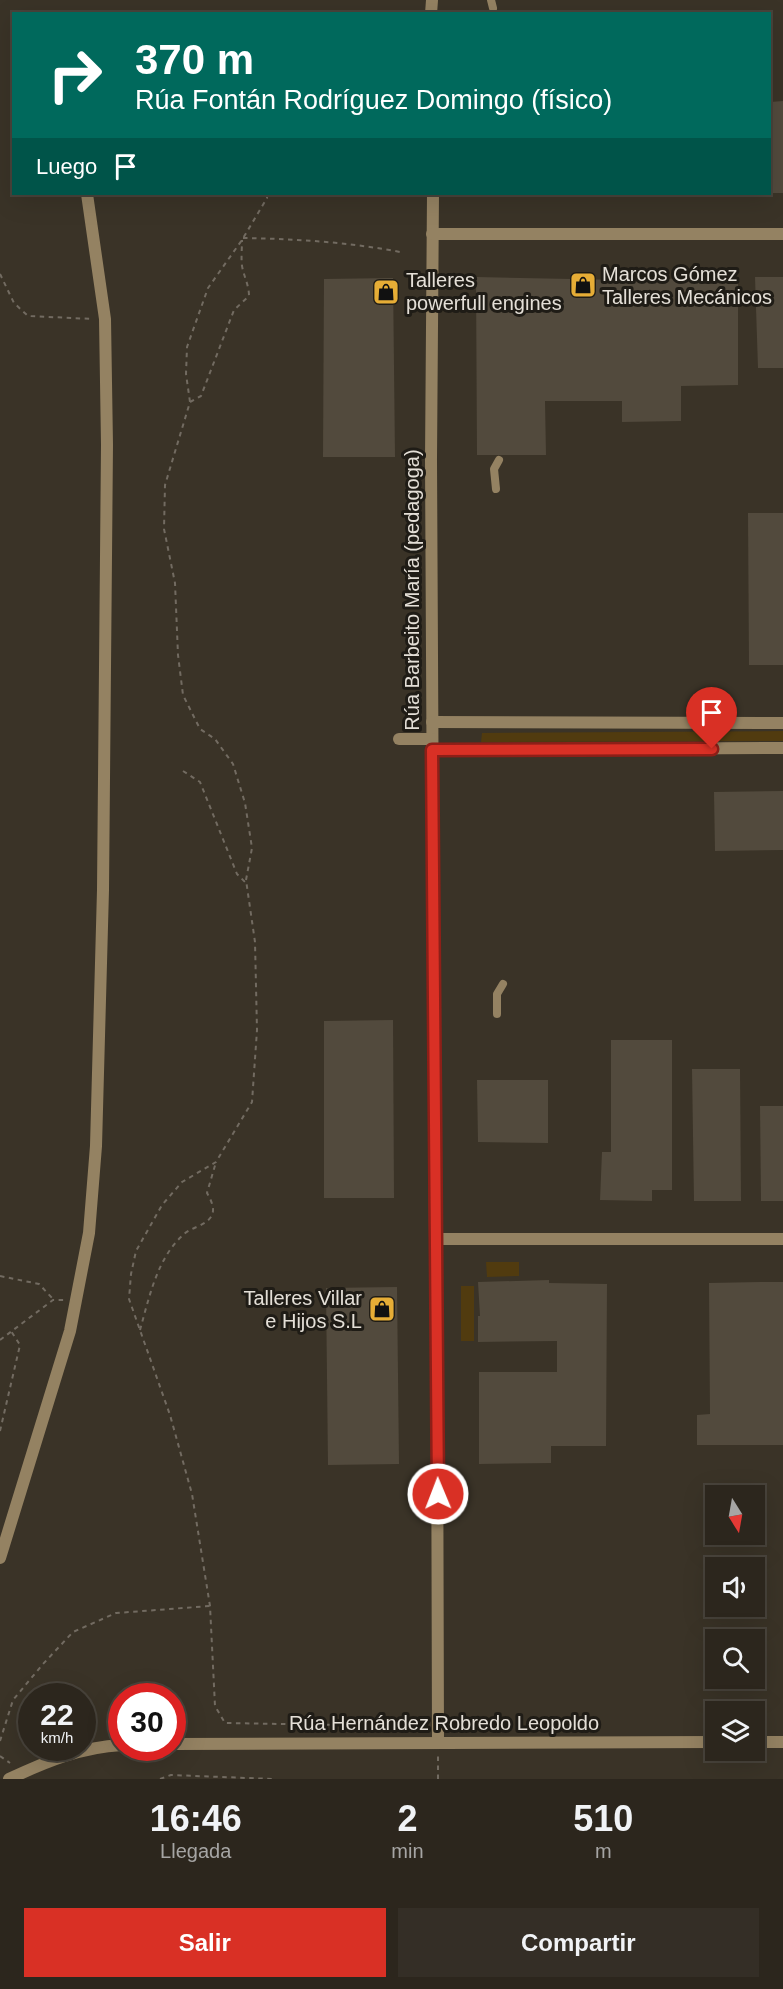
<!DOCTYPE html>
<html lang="es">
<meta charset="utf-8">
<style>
body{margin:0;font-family:Arial,sans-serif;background:#342e26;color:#f1f3f6;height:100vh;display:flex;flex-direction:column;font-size:22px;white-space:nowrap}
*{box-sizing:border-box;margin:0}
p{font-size:20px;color:#a6a5a4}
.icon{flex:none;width:33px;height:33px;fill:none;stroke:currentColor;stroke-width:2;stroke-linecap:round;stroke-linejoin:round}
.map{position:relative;height:1779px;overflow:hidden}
.panel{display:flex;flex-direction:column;background:#2c261d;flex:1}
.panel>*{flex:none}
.top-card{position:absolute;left:12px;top:12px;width:759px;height:183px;border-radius:0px;box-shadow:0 6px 24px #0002,0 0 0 2px #48433b;background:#00695c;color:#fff;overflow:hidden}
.needle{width:39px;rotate:169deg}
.tools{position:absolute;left:705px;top:1485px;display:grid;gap:12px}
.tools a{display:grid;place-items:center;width:60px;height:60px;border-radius:0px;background:#2c261d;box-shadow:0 6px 24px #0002,0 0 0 2px #48433b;font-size:30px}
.speed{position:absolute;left:18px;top:1683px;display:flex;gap:12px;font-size:30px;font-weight:700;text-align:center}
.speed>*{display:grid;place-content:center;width:78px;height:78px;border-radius:50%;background:#2c261d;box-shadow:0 6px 24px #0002,0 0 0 2px #48433b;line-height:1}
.speed small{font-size:15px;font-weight:400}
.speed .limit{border:9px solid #d22;background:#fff;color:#111}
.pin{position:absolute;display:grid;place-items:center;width:51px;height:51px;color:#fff;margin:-62px -26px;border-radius:50% 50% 50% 0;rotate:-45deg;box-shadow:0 0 6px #0007}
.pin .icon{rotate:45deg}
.me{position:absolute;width:66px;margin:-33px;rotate:359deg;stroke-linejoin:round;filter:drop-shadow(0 0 4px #0008)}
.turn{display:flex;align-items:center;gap:21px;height:126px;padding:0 24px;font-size:27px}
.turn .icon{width:78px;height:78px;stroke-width:2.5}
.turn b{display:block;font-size:42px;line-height:51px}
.then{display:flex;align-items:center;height:57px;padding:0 24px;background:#0003;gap:12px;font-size:22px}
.eta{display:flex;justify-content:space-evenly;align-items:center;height:102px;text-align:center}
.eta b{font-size:36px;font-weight:600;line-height:42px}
.action{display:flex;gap:12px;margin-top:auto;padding:12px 24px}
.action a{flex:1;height:69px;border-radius:0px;background:#d93025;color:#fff;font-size:24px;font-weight:600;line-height:69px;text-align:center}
.action a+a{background:#342e26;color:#f1f3f6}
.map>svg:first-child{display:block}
.green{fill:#513b0f}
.building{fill:#524a3d}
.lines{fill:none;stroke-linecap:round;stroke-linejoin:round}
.path{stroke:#726b61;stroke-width:2;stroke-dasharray:4.5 4.5;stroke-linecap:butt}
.lane{stroke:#948262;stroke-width:8}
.street{stroke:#948262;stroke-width:12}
.route-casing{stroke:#8d1f18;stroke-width:15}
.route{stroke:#d93025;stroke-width:10}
.labels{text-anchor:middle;stroke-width:6;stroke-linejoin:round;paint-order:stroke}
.poi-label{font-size:20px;fill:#e4dfd7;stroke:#1f1c16;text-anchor:start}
.street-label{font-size:20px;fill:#e4dfd7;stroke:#1f1c16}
</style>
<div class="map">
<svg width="783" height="1779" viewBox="0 0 783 1779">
<rect width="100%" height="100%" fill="#3a3327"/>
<!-- green -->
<g class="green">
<polygon points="783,731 783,741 481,742 482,733"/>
<polygon points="486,1262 519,1262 519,1276 487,1277"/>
<rect x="461" y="1286" width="13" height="55"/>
</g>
<!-- building -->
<g class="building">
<polygon points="783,101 783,193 770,193 770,102"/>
<polygon points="476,277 623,280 738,277 738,385 681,386 681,421 622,422 622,401 545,401 546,455 477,455"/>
<polygon points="755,277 783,277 783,368 758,368"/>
<polygon points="393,278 395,457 323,457 324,279"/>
<polygon points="748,513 783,513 783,665 749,665"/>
<polygon points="783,791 783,850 715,851 714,792"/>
<polygon points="393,1020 394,1198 324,1198 324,1021"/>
<polygon points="611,1040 672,1040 672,1190 652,1190 652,1201 600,1200 602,1152 611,1152"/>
<polygon points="692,1069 740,1069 741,1201 694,1201"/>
<polygon points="477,1080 548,1080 548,1143 478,1142"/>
<polygon points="760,1106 783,1106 783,1201 761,1201"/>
<polygon points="549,1280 549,1283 607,1284 606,1446 551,1446 551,1463 479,1464 479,1372 557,1372 557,1341 478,1342 478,1316 480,1316 478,1282"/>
<polygon points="760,1282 783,1282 783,1445 697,1445 697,1415 710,1414 709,1283"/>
<polygon points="397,1287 399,1464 328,1465 326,1288"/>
</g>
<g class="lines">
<!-- path -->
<g class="path">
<polyline points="267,194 267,198 242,240 208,288 187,347 186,374 190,402 165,485 164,529 175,583 178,655 183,695 200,729 215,739 233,764 245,803 252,848 246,880 255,942 257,1030 252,1102 216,1162 182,1182 162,1205 136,1251 131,1274 129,1299 170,1415 192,1494 210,1606 215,1706 225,1723 395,1726"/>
<path d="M243,238c53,1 105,4 157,14"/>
<polyline points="0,274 14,303 28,316 93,319"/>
<path d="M190,402l11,-6 33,-86 15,-14c0,-11 -5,-19 -7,-30 -1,-8 0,-18 0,-26"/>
<polyline points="183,771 200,782 237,874 246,883"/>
<polyline points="0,1276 39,1284 53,1299"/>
<path d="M140,1330c9,-32 17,-71 42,-94 8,-9 25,-10 30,-21 3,-7 -1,-15 -5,-22l9,-31"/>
<polyline points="0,1340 53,1300 65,1300"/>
<polyline points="0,1431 20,1345 11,1331"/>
<polyline points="0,1741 13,1700 43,1664 73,1632 116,1613 210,1606"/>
<polyline points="0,1756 10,1763"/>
<polyline points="160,1779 171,1775 273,1779"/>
<polyline points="438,1779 438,1755"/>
</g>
<!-- lane -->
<g class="lane">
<polyline points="491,0 493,8"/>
<polyline points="496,489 494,469 499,460"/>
<polyline points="497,1014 497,994 503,984"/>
</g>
<!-- street -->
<g class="street">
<polyline points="431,14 432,0"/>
<polyline points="433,194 431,460 435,1239 437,1369 438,1742"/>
<polyline points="432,234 783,234"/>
<polyline points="432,722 783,723"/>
<polyline points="399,739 432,739"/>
<polyline points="432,750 783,748"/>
<polyline points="435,1239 783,1239"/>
<polyline points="0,1558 70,1331 89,1233 96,1146 103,890 107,445 105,319 87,194"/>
<polyline points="754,1742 783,1742"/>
<polyline points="172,1744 716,1742"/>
<path d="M9,1779c36,-17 72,-32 113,-34"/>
</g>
</g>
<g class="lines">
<defs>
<polyline id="route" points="438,1494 432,750 712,749"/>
</defs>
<!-- route casing -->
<use href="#route" class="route-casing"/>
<!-- route -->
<use href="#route" class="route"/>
</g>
<!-- icons -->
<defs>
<symbol id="shop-square" viewBox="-11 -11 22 22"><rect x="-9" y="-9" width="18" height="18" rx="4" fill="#e6ad36" stroke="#1f1c16"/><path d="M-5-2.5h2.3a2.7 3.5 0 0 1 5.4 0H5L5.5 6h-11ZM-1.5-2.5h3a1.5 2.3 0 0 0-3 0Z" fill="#111"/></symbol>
</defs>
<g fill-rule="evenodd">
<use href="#shop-square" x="568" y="270" width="30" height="30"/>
<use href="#shop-square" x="371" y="277" width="30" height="30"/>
<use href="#shop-square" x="367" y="1294" width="30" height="30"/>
</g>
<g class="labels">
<!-- poi labels -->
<g class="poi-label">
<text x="602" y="281">Marcos Gómez<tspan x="602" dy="23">Talleres Mecánicos</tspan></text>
<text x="406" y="287">Talleres<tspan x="406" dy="23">powerfull engines</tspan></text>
<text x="362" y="1305" text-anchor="end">Talleres Villar<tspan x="362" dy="23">e Hijos S.L</tspan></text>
</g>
<!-- street labels -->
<g class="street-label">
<text transform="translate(412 590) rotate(-90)" y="7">Rúa Barbeito María (pedagoga)</text>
<text x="444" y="1730">Rúa Hernández Robredo Leopoldo</text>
</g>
</g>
</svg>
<div class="tools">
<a><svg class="needle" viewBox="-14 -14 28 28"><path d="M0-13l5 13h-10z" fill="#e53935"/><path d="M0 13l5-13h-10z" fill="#a6a5a4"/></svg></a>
<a><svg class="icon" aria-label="sound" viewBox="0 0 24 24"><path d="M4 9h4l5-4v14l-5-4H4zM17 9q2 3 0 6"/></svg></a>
<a><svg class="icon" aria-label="search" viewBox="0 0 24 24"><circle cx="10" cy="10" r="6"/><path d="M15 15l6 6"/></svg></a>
<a><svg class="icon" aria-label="layers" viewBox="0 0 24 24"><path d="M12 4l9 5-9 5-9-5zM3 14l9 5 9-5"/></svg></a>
</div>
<div class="speed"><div>22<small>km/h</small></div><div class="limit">30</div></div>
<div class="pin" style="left:712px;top:749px;background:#d93025"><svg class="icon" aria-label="arrive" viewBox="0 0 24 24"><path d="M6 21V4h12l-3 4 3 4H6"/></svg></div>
<svg class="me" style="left:438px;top:1494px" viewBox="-20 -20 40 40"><circle r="17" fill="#d93025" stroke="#fff" stroke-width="3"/><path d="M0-11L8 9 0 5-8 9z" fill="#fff"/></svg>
<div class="top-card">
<div class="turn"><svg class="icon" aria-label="right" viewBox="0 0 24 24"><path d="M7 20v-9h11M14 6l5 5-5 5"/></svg><div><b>370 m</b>Rúa Fontán Rodríguez Domingo (físico)</div></div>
<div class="then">Luego<svg class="icon" aria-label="arrive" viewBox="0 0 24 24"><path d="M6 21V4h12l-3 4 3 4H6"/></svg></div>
</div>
</div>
<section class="panel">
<div class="eta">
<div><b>16:46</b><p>Llegada</p></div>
<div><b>2</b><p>min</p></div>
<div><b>510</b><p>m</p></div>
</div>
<div class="action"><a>Salir</a><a>Compartir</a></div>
</section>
